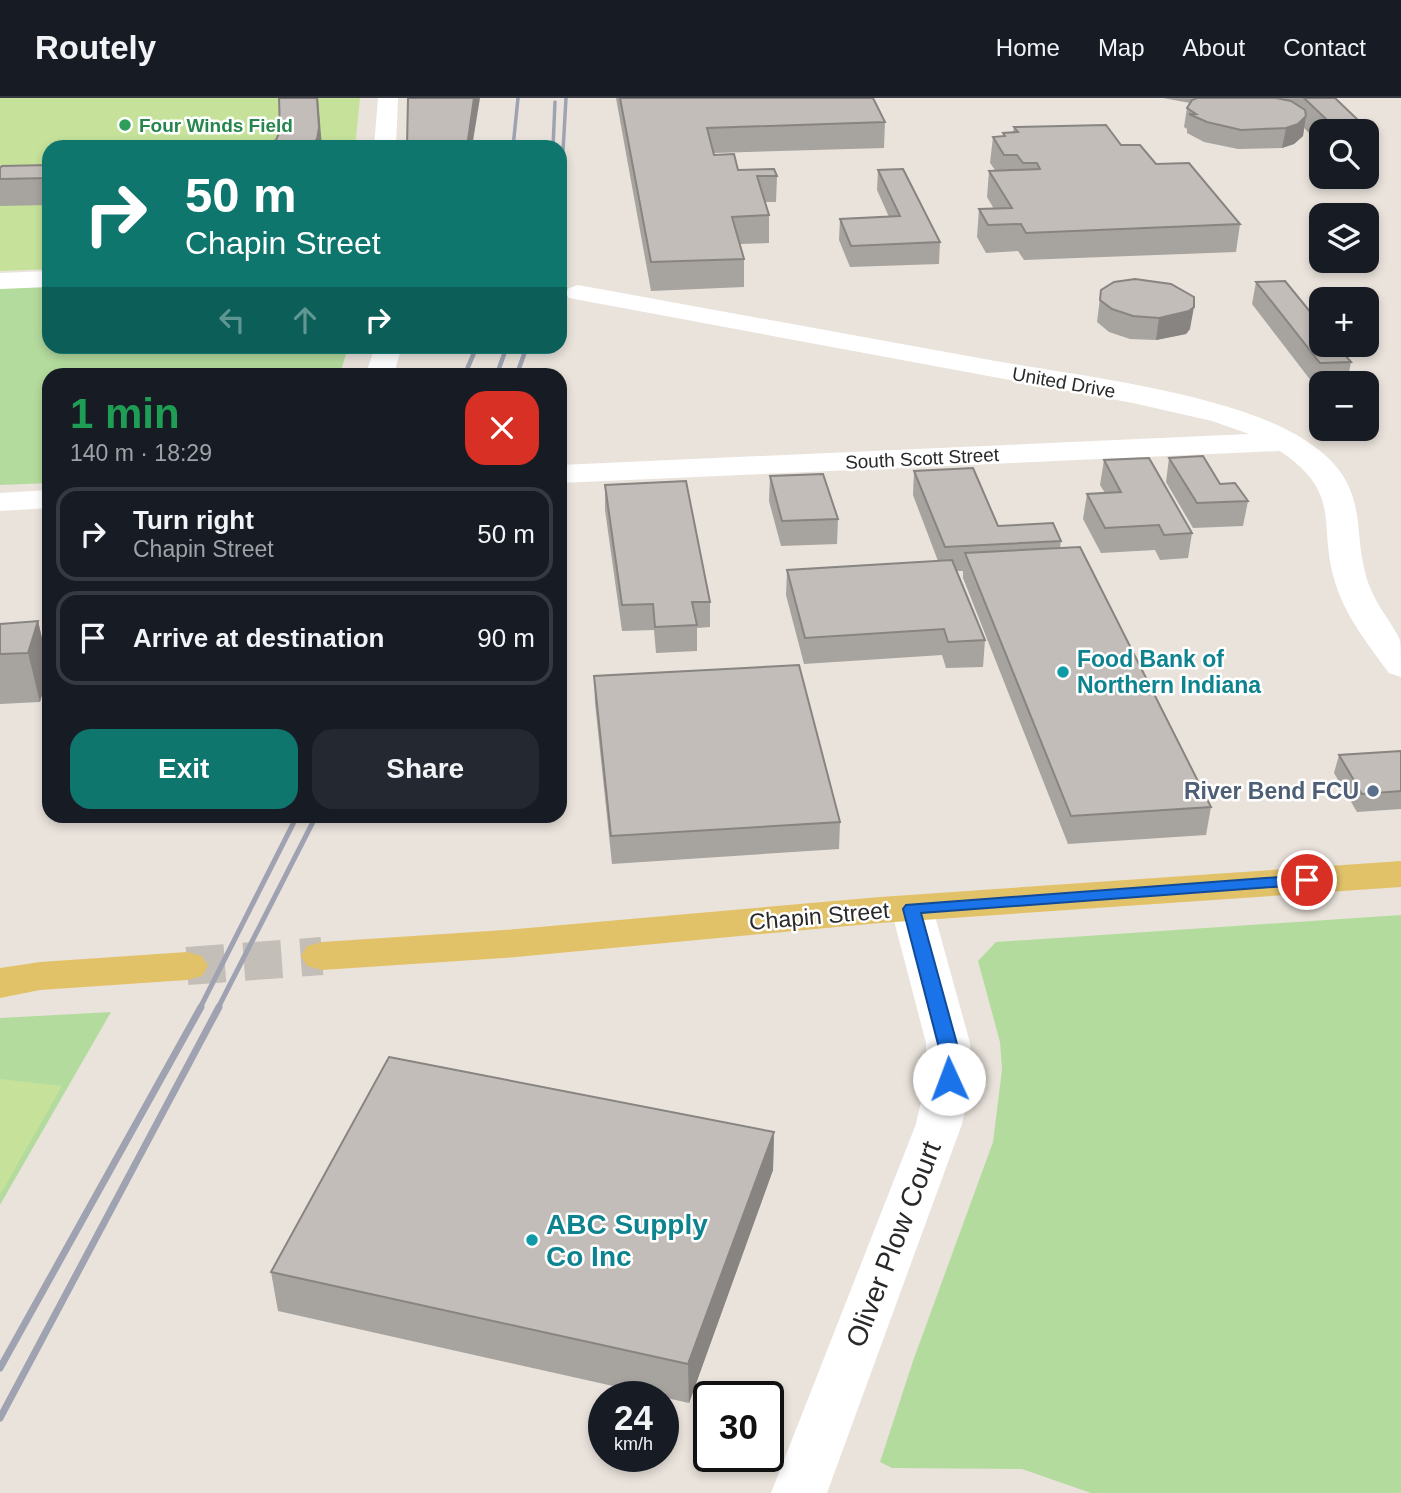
<!DOCTYPE html>
<meta charset="utf-8">
<style>
body{margin:0;font-family:Helvetica,sans-serif;background:#242831;color:#f1f3f6;height:100vh;display:flex;flex-direction:column;font-size:26px;white-space:nowrap}
*{box-sizing:border-box;margin:0}
p{font-size:23px;color:#9ea1a6}
.icon{flex:none;width:38px;height:38px;fill:none;stroke:currentColor;stroke-width:2;stroke-linecap:round;stroke-linejoin:round}
.map{position:relative;flex:1;overflow:hidden}
.drawer{position:absolute;left:42px;top:270px;width:525px;height:455px;display:flex;flex-direction:column;background:#171b24;border-radius:21px;box-shadow:0 4px 10px #0003}
.drawer>*{flex:none}
.hud{position:absolute;left:42px;top:42px;width:525px;height:214px;border-radius:21px;box-shadow:0 4px 10px #0003;background:#0f766e;color:#fff;overflow:hidden}
.controls{position:absolute;left:1309px;top:21px;display:grid;gap:14px}
.controls a{display:grid;place-items:center;width:70px;height:70px;border-radius:14px;background:#171b24;box-shadow:0 4px 10px #0003;font-size:35px}
.speed{position:absolute;left:588px;top:1283px;display:flex;gap:14px;font-size:35px;font-weight:700;text-align:center}
.speed>*{display:grid;place-content:center;width:91px;height:91px;border-radius:50%;background:#171b24;box-shadow:0 4px 10px #0003;line-height:1}
.speed small{font-size:18px;font-weight:400}
.speed .limit{border:4px solid #111;border-radius:10px;background:#fff;color:#111}
.pin{position:absolute;display:grid;place-items:center;width:60px;height:60px;color:#fff;margin:-30px;border:4px solid #fff;border-radius:50%;box-shadow:0 2px 7px #0007}
.me{position:absolute;width:77px;margin:-38px;rotate:358deg;stroke-linejoin:round;filter:drop-shadow(0 0 5px #0008)}
.turn{display:flex;align-items:center;gap:24px;height:147px;padding:0 28px;font-size:32px}
.turn .icon{width:91px;height:91px;stroke-width:2.5}
.turn b{display:block;font-size:49px;line-height:60px}
.lanes{display:flex;align-items:center;height:66px;padding:0 28px;background:#0003;justify-content:center;gap:35px;direction:ltr}
.lanes .off{opacity:.35}
.round{display:grid;place-items:center;flex:none;width:74px;height:74px;border-radius:21px;background:#242831}
.headline{display:flex;align-items:center;justify-content:space-between;height:119px;padding:0 28px}
h1{font-size:42px;font-weight:700;line-height:52px;color:#1e9e55}
.primary-button{display:flex;gap:14px;margin-top:auto;padding:14px 28px}
.primary-button a{flex:1;height:80px;border-radius:21px;background:#0f766e;color:#fff;font-size:28px;font-weight:700;line-height:80px;text-align:center}
.primary-button a+a{background:#242831;color:#f1f3f6}
ul{padding:0;list-style:none}
li{display:flex;align-items:center;gap:21px;height:94px;margin:0 14px 10px;padding:0 14px;border:4px solid #363941;border-radius:21px}
li div{flex:1}
li b{display:block;font-size:26px}
li em{font-style:normal}
header{display:flex;align-items:center;gap:42px;box-sizing:border-box;height:98px;padding:0 35px;background:#171b24;border-bottom:2px solid #363941}
header strong{font-size:33px}
nav{display:flex;gap:38px;margin-inline-start:auto;font-size:24px}
.map>svg:first-child{display:block}
.green{fill:#b4db9e}
.pitch{fill:#c5e19a}
.lines{fill:none;stroke-linecap:round;stroke-linejoin:round}
.major-tunnel{stroke:#c3beb8;stroke-width:38;stroke-dasharray:38 19;stroke-linecap:butt}
.minor{fill:#fff;fill-rule:evenodd}
.major{fill:#e2c269;fill-rule:evenodd}
.rail-far3{stroke:#9fa3b1;stroke-width:3.5}
.rail-far2{stroke:#9fa3b1;stroke-width:4.5}
.rail-far1{stroke:#9fa3b1;stroke-width:5}
.rail{stroke:#9fa3b1;stroke-width:7}
.wall{fill:#a7a39e}
.shaded-wall{fill:#888481}
.building{fill:#c2bdb8;stroke:#888481;stroke-width:2}
.route{fill:#1a73e8;stroke:#114b97;stroke-width:2}
.leisure-dot{fill:#2e9e5b;stroke:#fff;stroke-width:2.5}
.culture-dot{fill:#0f9aa8;stroke:#fff;stroke-width:2.5}
.service-dot{fill:#5c6f8a;stroke:#fff;stroke-width:2.5}
.labels{text-anchor:middle;stroke-width:5;stroke-linejoin:round;paint-order:stroke}
.far-leisure-label{font-size:19px;font-weight:bold;fill:#27864d;stroke:#fff;text-anchor:start}
.far-street-label{font-size:19px;fill:#292929;stroke:#fff}
.culture-label{font-size:23px;font-weight:bold;fill:#0d838f;stroke:#fff;text-anchor:start}
.service-label{font-size:23px;font-weight:bold;fill:#4e5e75;stroke:#fff;text-anchor:end}
.street-label{font-size:23px;fill:#292929;stroke:#fff}
.near-culture-label{font-size:28px;font-weight:bold;fill:#0d838f;stroke:#fff;text-anchor:start}
.near-street-label{font-size:28px;fill:#292929;stroke:#fff}
</style>
<header>
<strong>Routely</strong>
<nav><a>Home</a><a>Map</a><a>About</a><a>Contact</a></nav>
</header>
<div class="map">
<svg width="1401" height="1395" viewBox="0 0 1401 1395">
<rect width="100%" height="100%" fill="#eae3dc"/>
<!-- green -->
<g class="green">
<polygon points="49,188 49,248 348,249 340,276 49,276 49,385 0,387 0,190"/>
<polygon points="1401,817 1401,1395 1091,1395 1022,1371 892,1370 880,1364 913,1263 993,1044 1002,972 1000,944 978,863 996,844"/>
<polygon points="111,914 0,1107 0,920"/>
</g>
<!-- pitch -->
<g class="pitch">
<polygon points="0,0 360,0 355,49 49,49 49,171 0,173"/>
<polygon points="0,981 62,988 0,1097"/>
</g>
<g class="lines">
<!-- major-tunnel -->
<polyline class="major-tunnel" points="187,868 322,858"/>
<!-- minor -->
<g class="minor">
<polygon points="378,0 398,0 396,49 374,49"/>
<polygon points="49,173 49,189 0,191 0,175"/>
<path d="M578,187c137,25 274,50 412,75 88,16 261,34 329,90 53,43 31,82 50,135 7,20 22,36 31,55 1,9 1,26 1,37l-12,-4c-20,-27 -43,-56 -53,-88 -20,-61 9,-90 -56,-134l-720,32v-18l689,-31 -37,-13 -79,-18 -564,-105 -4,-5 4,-5z"/>
<polygon points="375,248 402,248 394,276 366,276"/>
<polygon points="49,392 49,410 0,413 0,395"/>
<polygon points="912,798 927,802 933,811 970,945 972,981 962,1026 827,1395 771,1395 916,1026 926,981 926,945 891,811 897,802"/>
</g>
<!-- major -->
<g class="major">
<polygon points="1401,763 1401,789 880,825 504,860 322,872 307,868 301,858 307,848 322,844 504,832 880,799"/>
<polygon points="187,854 202,858 208,868 202,878 187,882 40,892 0,900 0,870 40,864"/>
</g>
<!-- rail-far3 -->
<g class="rail-far3">
<polyline points="513,49 518,0"/>
<polyline points="553,49 555,4"/>
<polyline points="560,106 566,0"/>
</g>
<!-- rail-far2 -->
<g class="rail-far2">
<polyline points="465,276 477,248"/>
<polyline points="497,276 507,248"/>
<polyline points="517,276 527,248"/>
</g>
<!-- rail-far1 -->
<g class="rail-far1">
<polyline points="200,910 297,718"/>
<polyline points="218,910 316,718"/>
</g>
<!-- rail -->
<g class="rail">
<polyline points="0,1270 201,909"/>
<polyline points="0,1320 219,909"/>
</g>
</g>
<!-- wall -->
<g class="wall">
<polygon points="616,0 873,0 885,24 884,50 714,55 714,57 738,72 777,78 776,104 765,104 769,117 769,145 740,146 744,161 744,189 651,193"/>
<polygon points="1163,0 1335,0 1358,22 1356,33 1321,33 1321,47 1304,30 1303,38 1294,46 1282,50 1238,51 1204,44 1187,35 1187,31 1184,29 1187,10 1190,5"/>
<polygon points="1014,29 1121,47 1156,66 1240,126 1236,154 1024,162 1018,153 986,155 977,139 979,111 994,111 987,99 989,73 995,72 990,65 993,39 1003,39 1003,35 1013,34"/>
<polygon points="49,67 49,107 0,108 0,70"/>
<polygon points="878,72 940,144 939,166 850,169 839,142 840,121 889,119 877,92"/>
<polygon points="1256,184 1351,264 1347,285 1321,285 1321,288 1315,288 1252,206"/>
<polygon points="1101,192 1190,231 1186,236 1156,242 1130,241 1109,234 1097,224"/>
<polygon points="1169,360 1220,386 1248,403 1243,428 1193,430 1166,384"/>
<polygon points="1104,362 1192,435 1188,460 1160,462 1155,452 1101,455 1083,421 1087,396 1105,395 1100,387"/>
<polygon points="914,373 998,428 1061,443 1060,450 1211,709 1206,737 1068,746 963,480 963,473 957,473 985,542 983,569 946,570 942,557 804,566 786,497 787,472 938,463 913,397"/>
<polygon points="770,378 838,421 837,446 781,448 769,403"/>
<polygon points="605,387 710,504 710,529 697,530 697,553 656,555 654,532 622,533 605,412"/>
<polygon points="38,523 49,571 40,604 0,606 0,526"/>
<polygon points="594,578 840,724 839,751 612,766 595,605"/>
<polygon points="1401,653 1401,711 1357,714 1334,675 1339,657"/>
<polygon points="774,1034 773,1072 689,1305 278,1213 271,1174"/>
</g>
<!-- shaded-wall -->
<g class="shaded-wall">
<polygon points="317,0 318,0 322,49 310,49"/>
<polygon points="474,0 480,0 472,49 467,49"/>
<polygon points="1306,18 1303,38 1294,46 1282,50 1286,30"/>
<polygon points="1194,209 1190,231 1186,236 1156,242 1159,220"/>
<polygon points="38,523 49,571 40,604 28,555"/>
<polygon points="774,1034 773,1072 689,1305 688,1266"/>
</g>
<!-- building -->
<g class="building">
<polygon points="279,0 317,0 319,30 317,41 310,48 316,49 262,49 276,42 280,33"/>
<polygon points="408,0 474,0 467,49 407,49"/>
<polygon points="620,0 873,0 885,24 707,30 714,57 734,56 738,72 774,71 777,78 757,78 769,117 732,119 744,161 651,164"/>
<polygon points="1197,0 1276,0 1291,3 1305,12 1306,18 1298,26 1286,30 1241,32 1207,24 1189,16 1196,16 1187,10 1192,2"/>
<polygon points="1304,0 1335,0 1358,22 1328,23"/>
<polygon points="1106,27 1121,47 1140,47 1156,66 1189,65 1240,126 1026,135 1021,126 988,127 979,111 1012,110 989,73 1040,71 1037,65 1023,65 1017,57 1004,57 993,39 1005,38 1003,35 1018,34 1014,29"/>
<polygon points="49,67 49,80 0,81 0,70 2,68"/>
<polygon points="903,71 940,144 851,148 840,121 900,118 878,72"/>
<polygon points="1135,181 1171,186 1194,199 1194,209 1189,213 1159,220 1133,218 1112,211 1100,202 1101,192 1114,184"/>
<polygon points="1285,183 1321,227 1321,247 1337,247 1351,264 1320,265 1256,184"/>
<polygon points="1203,358 1220,386 1235,385 1248,403 1197,405 1169,360"/>
<polygon points="1149,360 1192,435 1164,437 1159,427 1105,430 1087,396 1121,394 1104,362"/>
<polygon points="973,370 998,428 1053,425 1061,443 945,449 914,373"/>
<polygon points="823,376 838,421 782,423 770,378"/>
<polygon points="686,383 710,504 692,504 697,527 655,529 653,506 622,507 605,387"/>
<polygon points="1080,449 1211,709 1071,718 965,455"/>
<polygon points="952,462 985,542 948,544 944,531 805,540 787,472"/>
<polygon points="38,523 28,555 0,556 0,526"/>
<polygon points="799,567 840,724 611,738 594,578"/>
<polygon points="1401,653 1401,693 1362,696 1339,657"/>
<polygon points="389,959 774,1034 688,1266 271,1174"/>
</g>
<!-- route -->
<polygon class="route" points="1307,777 1313,779 1315,782 1313,786 921,815 957,946 958,981 955,985 942,985 939,981 938,946 903,811 906,807"/>
<!-- markers -->
<circle class="leisure-dot" cx="125" cy="27" r="7"/>
<g class="culture-dot">
<circle cx="1063" cy="574" r="7"/>
<circle cx="532" cy="1142" r="7"/>
</g>
<circle class="service-dot" cx="1373" cy="693" r="7"/>
<g class="labels">
<!-- far-leisure labels -->
<g class="far-leisure-label">
<text x="139" y="34">Four Winds Field</text>
</g>
<!-- far-street labels -->
<g class="far-street-label">
<text transform="translate(1064 284) rotate(10)" y="7">United Drive</text>
<text transform="translate(922 360) rotate(-3)" y="7">South Scott Street</text>
</g>
<!-- culture labels -->
<g class="culture-label">
<text x="1077" y="569">Food Bank of<tspan x="1077" dy="26">Northern Indiana</tspan></text>
</g>
<!-- service labels -->
<g class="service-label">
<text x="1359" y="701">River Bend FCU</text>
</g>
<!-- street labels -->
<g class="street-label">
<text transform="translate(819 818) rotate(-5)" y="8">Chapin Street</text>
</g>
<!-- near-culture labels -->
<g class="near-culture-label">
<text x="546" y="1136">ABC Supply<tspan x="546" dy="32">Co Inc</tspan></text>
</g>
<!-- near-street labels -->
<g class="near-street-label">
<text transform="translate(893 1146) rotate(-69)" y="10">Oliver Plow Court</text>
</g>
</g>
</svg>
<div class="controls">
<a><svg class="icon" aria-label="search" viewBox="0 0 24 24"><circle cx="10" cy="10" r="6"/><path d="M15 15l6 6"/></svg></a>
<a><svg class="icon" aria-label="layers" viewBox="0 0 24 24"><path d="M12 4l9 5-9 5-9-5zM3 14l9 5 9-5"/></svg></a>
<a>+</a>
<a>−</a>
</div>
<div class="speed"><div>24<small>km/h</small></div><div class="limit">30</div></div>
<div class="pin" style="left:1307px;top:782px;background:#d93025"><svg class="icon" aria-label="arrive" viewBox="0 0 24 24"><path d="M6 21V4h12l-3 4 3 4H6"/></svg></div>
<svg class="me" style="left:949px;top:981px" viewBox="-20 -20 40 40"><circle r="19" fill="#fff"/><path d="M0-13L10 11 0 6-10 11z" fill="#1a73e8"/></svg>
<div class="hud">
<div class="turn"><svg class="icon" aria-label="right" viewBox="0 0 24 24"><path d="M7 20v-9h11M14 6l5 5-5 5"/></svg><div><b>50 m</b>Chapin Street</div></div>
<div class="lanes"><svg class="icon off" aria-label="left" viewBox="0 0 24 24"><path d="M17 20v-9H6M10 6l-5 5 5 5"/></svg><svg class="icon off" aria-label="ahead" viewBox="0 0 24 24"><path d="M12 20V5M6 11l6-6 6 6"/></svg><svg class="icon" aria-label="right" viewBox="0 0 24 24"><path d="M7 20v-9h11M14 6l5 5-5 5"/></svg></div>
</div>
<section class="drawer">
<div class="headline"><div><h1>1 min</h1><p>140 m · 18:29</p></div><a class="round" style="background:#d93025;color:#fff"><svg class="icon" aria-label="close" viewBox="0 0 24 24"><path d="M6 6l12 12M18 6L6 18"/></svg></a></div>
<ul>
<li><svg class="icon" aria-label="right" viewBox="0 0 24 24"><path d="M7 20v-9h11M14 6l5 5-5 5"/></svg><div><b>Turn right</b><p>Chapin Street</p></div><em>50 m</em></li>
<li><svg class="icon" aria-label="arrive" viewBox="0 0 24 24"><path d="M6 21V4h12l-3 4 3 4H6"/></svg><div><b>Arrive at destination</b></div><em>90 m</em></li>
</ul>
<div class="primary-button"><a>Exit</a><a>Share</a></div>
</section>
</div>
